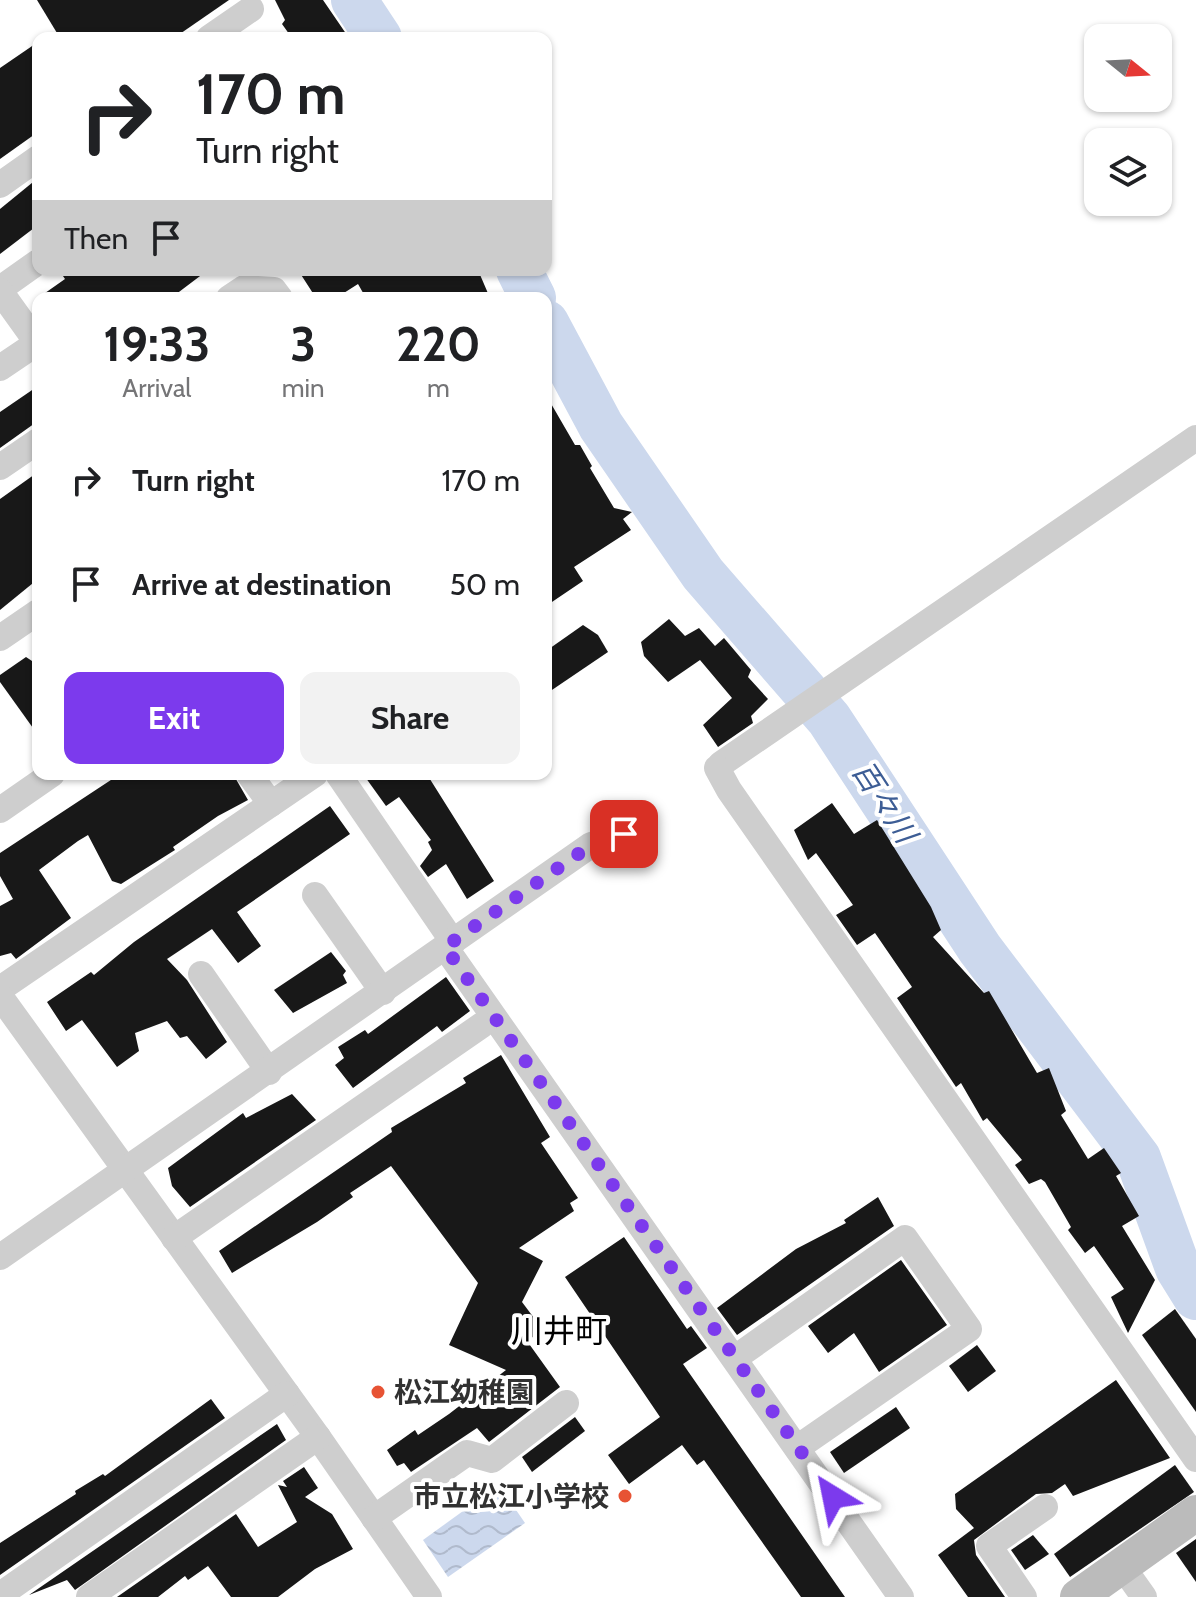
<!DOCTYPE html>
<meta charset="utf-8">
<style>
body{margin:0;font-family:Cabin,"Noto Sans JP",sans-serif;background:#f2f2f2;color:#202124;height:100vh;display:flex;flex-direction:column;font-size:30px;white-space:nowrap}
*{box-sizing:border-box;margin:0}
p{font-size:26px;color:#757577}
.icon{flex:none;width:44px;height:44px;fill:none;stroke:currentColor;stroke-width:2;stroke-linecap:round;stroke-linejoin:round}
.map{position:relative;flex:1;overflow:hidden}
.panel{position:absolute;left:32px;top:292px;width:520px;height:488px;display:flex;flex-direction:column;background:#fff;border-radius:16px;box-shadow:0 2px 6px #0004}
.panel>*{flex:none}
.top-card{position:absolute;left:32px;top:32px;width:520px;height:244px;border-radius:16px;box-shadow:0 2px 6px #0004;background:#fff;color:#202124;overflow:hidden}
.needle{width:52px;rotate:108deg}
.controls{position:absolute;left:1084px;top:24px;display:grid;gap:16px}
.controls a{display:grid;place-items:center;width:88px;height:88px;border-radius:16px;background:#fff;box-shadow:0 2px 6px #0004;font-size:40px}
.pin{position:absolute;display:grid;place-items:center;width:68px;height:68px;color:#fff;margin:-34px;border-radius:16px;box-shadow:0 4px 12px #0006}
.me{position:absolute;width:88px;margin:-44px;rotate:325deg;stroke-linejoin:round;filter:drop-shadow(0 0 6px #0008)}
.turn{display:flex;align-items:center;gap:28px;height:168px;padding:0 32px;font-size:36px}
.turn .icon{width:104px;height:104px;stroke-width:2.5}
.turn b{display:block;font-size:56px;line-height:68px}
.then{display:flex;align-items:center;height:76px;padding:0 32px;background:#0003;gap:16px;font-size:30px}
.eta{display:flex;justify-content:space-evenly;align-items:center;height:136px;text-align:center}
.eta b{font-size:48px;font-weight:700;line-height:56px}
.button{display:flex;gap:16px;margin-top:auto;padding:16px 32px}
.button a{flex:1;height:92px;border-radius:16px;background:#7c3aed;color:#fff;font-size:32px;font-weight:700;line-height:92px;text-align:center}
.button a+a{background:#f2f2f2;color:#202124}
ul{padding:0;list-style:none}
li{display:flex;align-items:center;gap:24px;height:104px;padding:0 32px}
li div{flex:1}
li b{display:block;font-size:30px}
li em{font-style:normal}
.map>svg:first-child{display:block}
.water{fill:url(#water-waves)}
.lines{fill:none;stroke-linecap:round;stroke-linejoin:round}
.river{stroke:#ccd8ed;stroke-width:46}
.building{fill:#181818}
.street{stroke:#cecece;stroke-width:26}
.secondary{stroke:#bbb;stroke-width:36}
.route{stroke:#7c3aed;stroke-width:14;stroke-dasharray:0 25.2}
.poi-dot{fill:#e75334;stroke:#fff;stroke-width:3}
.labels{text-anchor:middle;stroke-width:8;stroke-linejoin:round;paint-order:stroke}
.poi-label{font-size:28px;font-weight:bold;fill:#313131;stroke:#fff;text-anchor:start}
.water-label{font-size:30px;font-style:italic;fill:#3d5d95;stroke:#fff}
.quarter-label{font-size:32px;fill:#000;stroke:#fff}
</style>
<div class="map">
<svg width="1196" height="1597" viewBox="0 0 1196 1597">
<defs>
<pattern id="water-waves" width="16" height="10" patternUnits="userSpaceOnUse" patternTransform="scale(2)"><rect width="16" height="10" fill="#ccd8ed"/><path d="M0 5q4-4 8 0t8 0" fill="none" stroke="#b0bacc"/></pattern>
</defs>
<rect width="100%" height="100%" fill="#fff"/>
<!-- water -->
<polygon class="water" points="499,1485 525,1523 448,1577 423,1540"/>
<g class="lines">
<!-- river -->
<g class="river">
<polyline points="354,0 379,38"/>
<polyline points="519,270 533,298"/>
<polyline points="546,323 601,426 703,574 829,719 980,949 1138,1158 1178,1268 1196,1297"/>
</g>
</g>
<!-- building -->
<g class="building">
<polygon points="37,0 229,0 174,38 60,38"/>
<polygon points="275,0 323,0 349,38 292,38 282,24 285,20"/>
<polygon points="38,42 38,132 0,159 0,68"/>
<polygon points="38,178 38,225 0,254 0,209"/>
<polygon points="59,270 208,270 171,298 38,298 65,279"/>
<polygon points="298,270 478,270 490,298 366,298 358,284 336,298 316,298"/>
<polygon points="38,386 38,421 0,448 0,412"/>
<polygon points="546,395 575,445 580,445 592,466 590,468 614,508 632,512 623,519 631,530 574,567 583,581 546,606"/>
<polygon points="38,472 38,579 0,610 0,499"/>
<polygon points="669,619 685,636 699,628 715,646 724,638 751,670 748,677 768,699 751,716 753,723 718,747 703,725 732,698 700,660 668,682 644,656 641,642"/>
<polygon points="583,625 598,635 608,652 546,694 546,651"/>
<polygon points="26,657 38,665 38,735 0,682 0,675"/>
<polygon points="120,774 233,774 248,800 218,816 173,847 175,850 121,884 112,881 88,835 78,841 39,870 71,918 16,959 11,953 0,956 0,906 13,899 0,876 0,853"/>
<polygon points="363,774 431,774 428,776 494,881 467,899 446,864 428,877 420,866 432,850 428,842 431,840 399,797 386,806"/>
<polygon points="832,803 854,834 877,820 931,907 941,930 933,937 984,993 989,991 1037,1073 1049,1068 1066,1111 1061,1115 1088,1159 1104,1148 1121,1173 1116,1176 1139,1216 1122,1226 1155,1280 1128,1333 1111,1297 1124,1289 1094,1246 1085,1253 1068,1230 1071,1227 1045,1182 1041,1179 1029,1184 1015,1165 1022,1160 987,1118 983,1121 961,1083 956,1087 897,998 912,987 875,933 857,945 836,915 853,905 816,853 808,860 794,830"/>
<polygon points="330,806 350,834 237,912 261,946 238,963 212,929 167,959 187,980 227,1042 206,1059 187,1036 180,1038 167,1021 135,1033 139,1051 117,1067 82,1020 66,1031 47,1002 91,972 94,975 134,942"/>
<polygon points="331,952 346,971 343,975 347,983 293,1013 274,990"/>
<polygon points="446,977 470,1011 442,1032 437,1026 353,1088 335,1065 344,1058 338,1047 365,1030 368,1034"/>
<polygon points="501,1055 550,1137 541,1143 578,1198 570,1203 574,1211 519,1248 543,1261 522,1302 543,1330 527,1341 560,1387 489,1442 477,1428 411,1472 404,1463 397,1466 387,1450 415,1430 418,1435 449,1414 506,1370 449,1345 478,1283 391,1166 350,1193 353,1197 317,1222 232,1273 219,1251 392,1132 391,1128 466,1083 463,1078"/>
<polygon points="292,1094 316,1120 190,1207 172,1186 168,1168 243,1113 246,1118"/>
<polygon points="878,1197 894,1226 737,1335 717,1308 796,1249 846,1223 844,1220"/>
<polygon points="624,1237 687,1329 691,1326 707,1348 683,1364 845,1597 801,1597 704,1460 697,1465 682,1445 629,1484 608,1455 660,1417 565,1277"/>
<polygon points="901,1260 947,1325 879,1372 854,1333 828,1353 808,1326"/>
<polygon points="1175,1309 1196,1339 1196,1412 1142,1335"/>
<polygon points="977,1345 996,1371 968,1392 949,1366"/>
<polygon points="1116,1380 1170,1458 1073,1496 1065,1484 1052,1493 1036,1494 974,1540 976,1555 1005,1597 968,1597 938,1555 974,1528 956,1509 955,1494"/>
<polygon points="211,1399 225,1418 0,1575 0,1543 76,1494 75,1491 103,1474 105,1476"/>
<polygon points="896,1407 910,1428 844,1473 830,1452"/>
<polygon points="575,1417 585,1431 532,1472 522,1457"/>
<polygon points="277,1424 286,1440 75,1590 67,1580 29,1595"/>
<polygon points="1175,1465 1194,1492 1070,1577 1054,1554"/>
<polygon points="304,1467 318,1488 305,1497 332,1514 353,1549 315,1569 278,1597 231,1597 208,1566 188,1580 185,1576 158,1597 117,1597 236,1514 258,1547 297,1522 278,1485 287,1487 283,1481"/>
<polygon points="1033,1535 1049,1554 1025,1570 1011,1550"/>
<polygon points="1196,1539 1196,1582 1176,1553"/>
</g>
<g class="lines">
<!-- street -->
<g class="street">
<polyline points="209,38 251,9"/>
<polyline points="0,185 38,158"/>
<polyline points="0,289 38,262"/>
<polyline points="0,291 38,344"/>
<polyline points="229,298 244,288 274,290 280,298"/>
<polyline points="0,368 37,343"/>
<polyline points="0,467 38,441"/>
<polyline points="0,638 38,612"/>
<polyline points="721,764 1196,438"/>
<polyline points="717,768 729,790 1196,1459"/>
<polyline points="249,774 271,804"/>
<polyline points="338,774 453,942"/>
<polyline points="0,810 52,774"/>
<polyline points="315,895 383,992"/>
<polyline points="445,947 901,1597"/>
<polyline points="201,974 269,1072"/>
<polyline points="0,989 315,774"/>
<polyline points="0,996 318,1437 429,1597"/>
<polyline points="174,1238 482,1025"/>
<polyline points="0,1257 591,845 624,834"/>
<polyline points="735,1358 905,1238 969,1329 797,1448"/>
<polyline points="374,1518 467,1453 492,1460 566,1403"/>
<polyline points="1122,1566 1144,1597"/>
<polyline points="0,1595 287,1394"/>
<polyline points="89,1597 318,1437"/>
<polyline points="1024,1597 989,1546 1045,1507"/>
</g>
<!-- secondary -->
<polyline class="secondary" points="1078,1597 1196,1513"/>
</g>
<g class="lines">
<!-- route -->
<polyline class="route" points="624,834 591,845 445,947 833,1497"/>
</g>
<!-- markers -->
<g class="poi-dot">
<circle cx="378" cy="1392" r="8"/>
<circle cx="625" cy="1496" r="8"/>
</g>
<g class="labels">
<!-- poi labels -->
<g class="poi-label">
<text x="394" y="1402">松江幼稚園</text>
<text x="609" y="1506" text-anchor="end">市立松江小学校</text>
</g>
<!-- water labels -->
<g class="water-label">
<text transform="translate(884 802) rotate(57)" y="10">百々川</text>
</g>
<!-- quarter labels -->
<g class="quarter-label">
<text x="559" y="1342">川井町</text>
</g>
</g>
</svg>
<div class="controls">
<a><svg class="needle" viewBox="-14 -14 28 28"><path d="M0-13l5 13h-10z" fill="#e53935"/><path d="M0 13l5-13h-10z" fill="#757577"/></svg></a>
<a><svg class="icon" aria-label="layers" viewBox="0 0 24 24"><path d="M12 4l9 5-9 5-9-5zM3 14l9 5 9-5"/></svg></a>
</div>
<div class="pin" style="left:624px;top:834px;background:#d93025"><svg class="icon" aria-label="arrive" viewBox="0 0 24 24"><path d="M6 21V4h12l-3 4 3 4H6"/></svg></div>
<svg class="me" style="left:833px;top:1497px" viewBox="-20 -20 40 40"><path d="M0-17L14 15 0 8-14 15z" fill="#7c3aed" stroke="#fff" stroke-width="4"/></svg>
<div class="top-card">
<div class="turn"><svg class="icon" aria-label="right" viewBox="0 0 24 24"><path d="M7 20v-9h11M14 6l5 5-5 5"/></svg><div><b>170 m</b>Turn right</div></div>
<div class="then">Then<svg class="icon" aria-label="arrive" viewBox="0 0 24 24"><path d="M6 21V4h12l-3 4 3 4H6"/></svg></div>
</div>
<section class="panel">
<div class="eta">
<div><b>19:33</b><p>Arrival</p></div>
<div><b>3</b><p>min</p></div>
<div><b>220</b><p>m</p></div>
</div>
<ul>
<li><svg class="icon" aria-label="right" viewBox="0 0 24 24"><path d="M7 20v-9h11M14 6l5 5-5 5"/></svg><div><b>Turn right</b></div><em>170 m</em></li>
<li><svg class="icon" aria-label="arrive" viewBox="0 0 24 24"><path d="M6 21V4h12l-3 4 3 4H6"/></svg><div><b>Arrive at destination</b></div><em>50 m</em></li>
</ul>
<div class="button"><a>Exit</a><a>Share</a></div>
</section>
</div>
